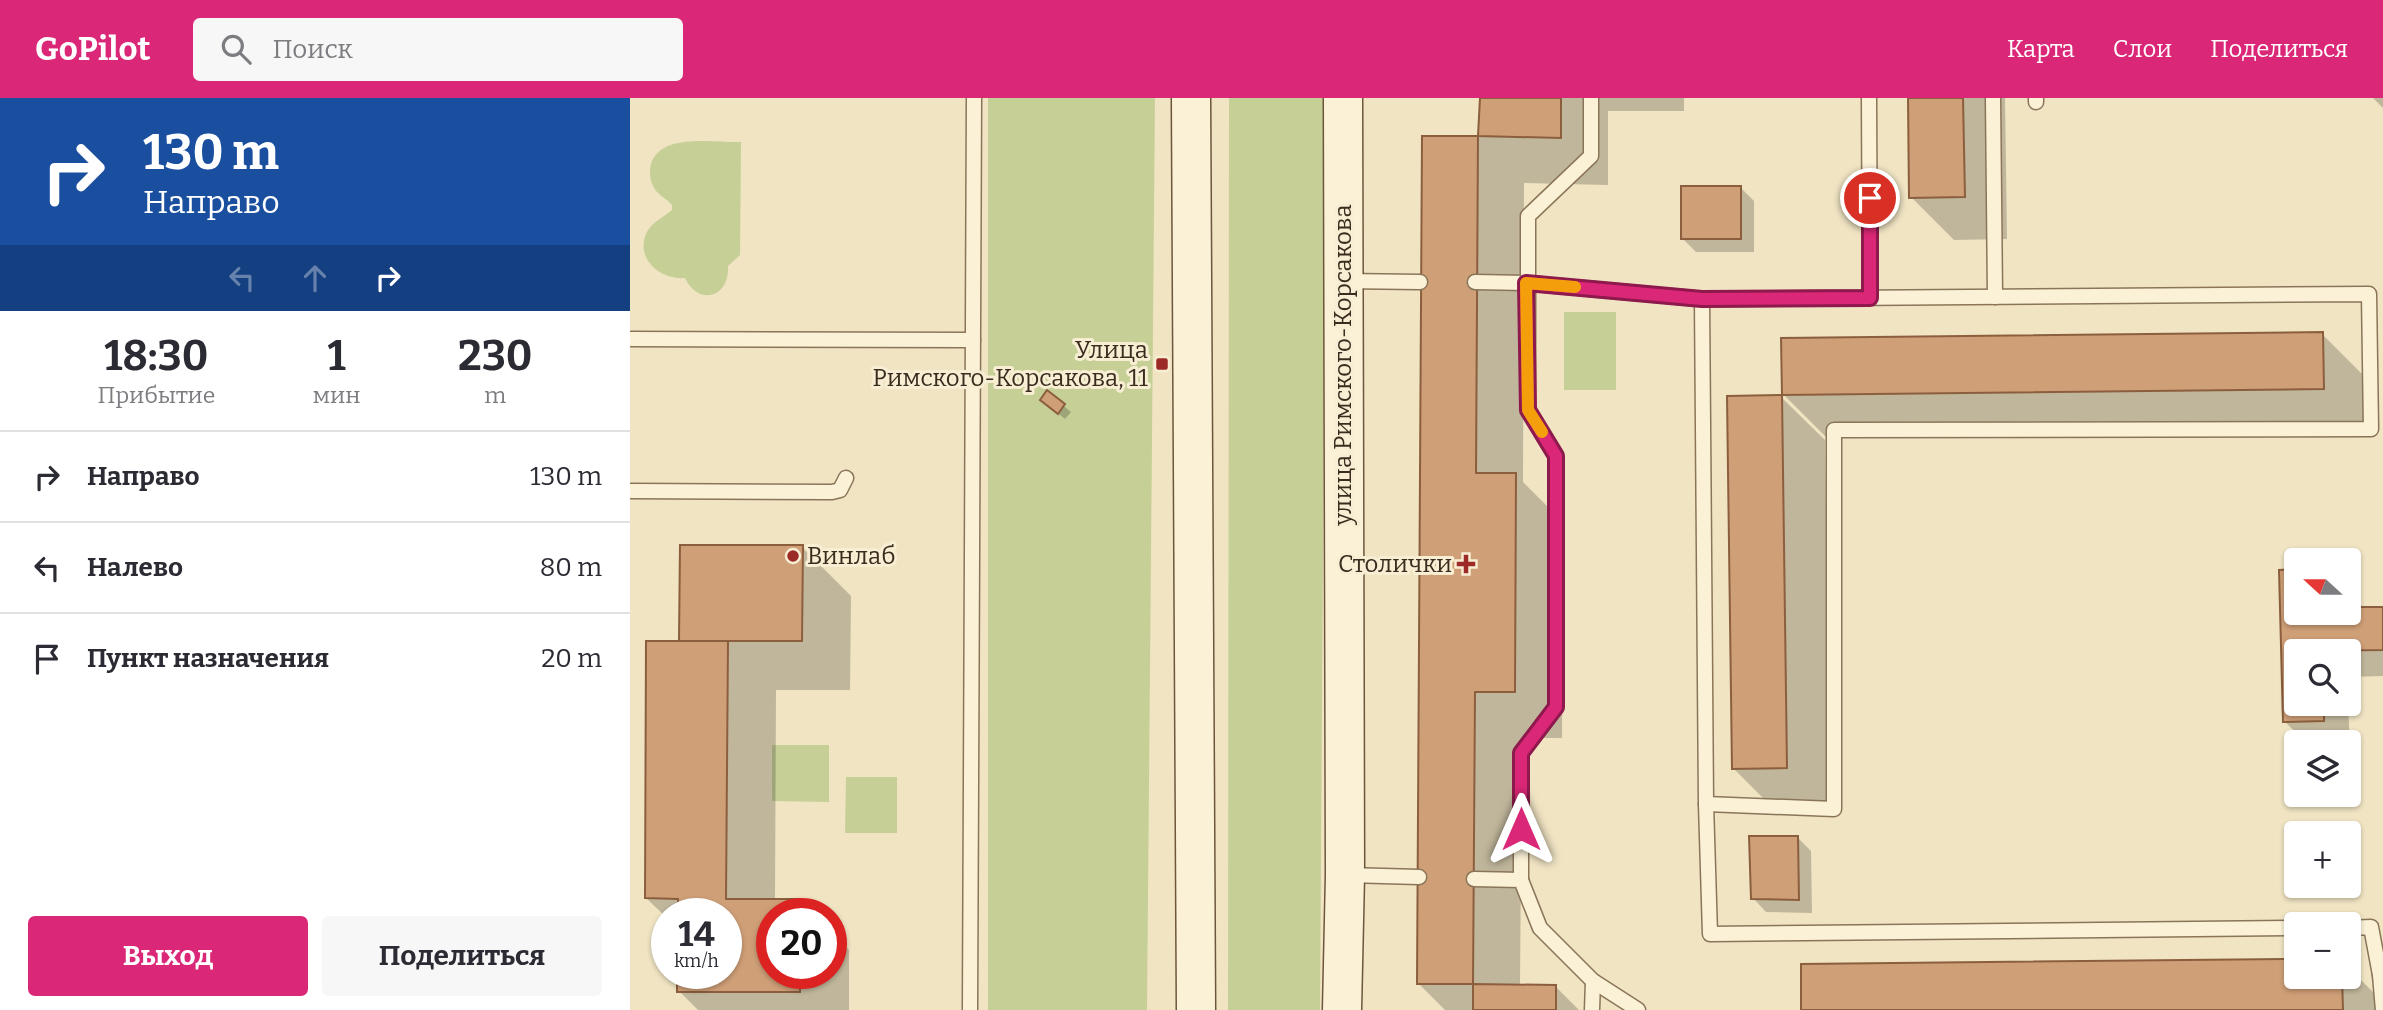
<!DOCTYPE html>
<html lang="ru">
<meta charset="utf-8">
<style>
body{margin:0;font-family:Bitter,serif;background:#f7f7f7;color:#2b2b33;height:100vh;display:flex;flex-direction:column;font-size:26px;white-space:nowrap}
*{box-sizing:border-box;margin:0}
p{font-size:23px;color:#7c7c81}
.icon{flex:none;width:38px;height:38px;fill:none;stroke:currentColor;stroke-width:2;stroke-linecap:round;stroke-linejoin:round}
.map{position:relative;flex:1;overflow:hidden}
.drawer{display:flex;flex-direction:column;background:#fff;width:630px}
.drawer>*{flex:none}
.banner{background:#1a4fa0;color:#fff;overflow:hidden}
.needle{width:46px;rotate:291deg}
.controls{position:absolute;left:1654px;top:450px;display:grid;gap:14px}
.controls a{display:grid;place-items:center;width:77px;height:77px;border-radius:7px;background:#fff;box-shadow:0 2px 5px #0004;font-size:35px}
.speed{position:absolute;left:21px;top:800px;display:flex;gap:14px;font-size:35px;font-weight:700;text-align:center}
.speed>*{display:grid;place-content:center;width:91px;height:91px;border-radius:50%;background:#fff;box-shadow:0 2px 5px #0004;line-height:1}
.speed small{font-size:18px;font-weight:400}
.speed .limit{border:10px solid #d22;background:#fff;color:#111}
.pin{position:absolute;display:grid;place-items:center;width:60px;height:60px;color:#fff;margin:-30px;border:4px solid #fff;border-radius:50%;box-shadow:0 2px 7px #0007}
.me{position:absolute;width:77px;margin:-38px;rotate:0deg;stroke-linejoin:round;filter:drop-shadow(0 0 5px #0008)}
.turn{display:flex;align-items:center;gap:24px;height:147px;padding:0 28px;font-size:32px}
.turn .icon{width:91px;height:91px;stroke-width:2.5}
.turn b{display:block;font-size:49px;line-height:60px}
.lanes{display:flex;align-items:center;height:66px;padding:0 28px;background:#0003;justify-content:center;gap:35px;direction:ltr}
.lanes .off{opacity:.35}
.eta{display:flex;justify-content:space-evenly;align-items:center;height:119px;text-align:center}
.eta b{font-size:42px;font-weight:700;line-height:49px}
.cta{display:flex;gap:14px;margin-top:auto;padding:14px 28px}
.cta a{flex:1;height:80px;border-radius:7px;background:#db2777;color:#fff;font-size:28px;font-weight:700;line-height:80px;text-align:center}
.cta a+a{background:#f7f7f7;color:#2b2b33}
ul{padding:0;list-style:none}
li{display:flex;align-items:center;gap:21px;height:91px;padding:0 28px;border-top:2px solid #e1e1e2}
li div{flex:1}
li b{display:block;font-size:26px}
li em{font-style:normal}
header{display:flex;align-items:center;gap:42px;box-sizing:border-box;height:98px;padding:0 35px;background:#db2777;color:#fff}
header strong{font-size:33px}
nav{display:flex;gap:38px;margin-inline-start:auto;font-size:24px}
.search{width:490px;height:63px;background:#f7f7f7;display:flex;align-items:center;gap:18px;box-sizing:border-box;padding:0 24px;border-radius:7px;color:#7c7c81;font-size:26px}
main{display:flex;flex:1;min-height:0}
.map>svg:first-child{display:block}
.green{fill:#c6cf96}
.shadow{fill:#0003}
.building{fill:#cf9f77;stroke:#8b5f3e;stroke-width:2}
.lines{fill:none;stroke-linecap:round;stroke-linejoin:round}
.lane-casing{stroke:#8b7559;stroke-width:17}
.secondary-casing{stroke:#6d563c;stroke-width:41}
.lane{stroke:#faf1d7;stroke-width:14}
.secondary{stroke:#faf1d7;stroke-width:38}
.route-casing{stroke:#8e194d;stroke-width:18}
.route{stroke:#db2777;stroke-width:12}
.slow{stroke:#f59e0b;stroke-width:12}
.poi-dot{fill:#9c2a26;stroke:#f7eed3;stroke-width:2.5}
.labels{text-anchor:middle;stroke-width:6;stroke-linejoin:round;paint-order:stroke}
.poi-label{font-size:24px;fill:#3a2c1e;stroke:#f7eed3;text-anchor:end}
.street-label{font-size:24px;fill:#3a2c1e;stroke:#f7eed3}
</style>
<header>
<strong>GoPilot</strong>
<div class="search"><svg class="icon" aria-label="search" viewBox="0 0 24 24"><circle cx="10" cy="10" r="6"/><path d="M15 15l6 6"/></svg>Поиск</div>
<nav><a>Карта</a><a>Слои</a><a>Поделиться</a></nav>
</header>
<main>
<section class="drawer">
<div class="banner">
<div class="turn"><svg class="icon" aria-label="right" viewBox="0 0 24 24"><path d="M7 20v-9h11M14 6l5 5-5 5"/></svg><div><b>130 m</b>Направо</div></div>
<div class="lanes"><svg class="icon off" aria-label="left" viewBox="0 0 24 24"><path d="M17 20v-9H6M10 6l-5 5 5 5"/></svg><svg class="icon off" aria-label="ahead" viewBox="0 0 24 24"><path d="M12 20V5M6 11l6-6 6 6"/></svg><svg class="icon" aria-label="right" viewBox="0 0 24 24"><path d="M7 20v-9h11M14 6l5 5-5 5"/></svg></div>
</div>
<div class="eta">
<div><b>18:30</b><p>Прибытие</p></div>
<div><b>1</b><p>мин</p></div>
<div><b>230</b><p>m</p></div>
</div>
<ul>
<li><svg class="icon" aria-label="right" viewBox="0 0 24 24"><path d="M7 20v-9h11M14 6l5 5-5 5"/></svg><div><b>Направо</b></div><em>130 m</em></li>
<li><svg class="icon" aria-label="left" viewBox="0 0 24 24"><path d="M17 20v-9H6M10 6l-5 5 5 5"/></svg><div><b>Налево</b></div><em>80 m</em></li>
<li><svg class="icon" aria-label="arrive" viewBox="0 0 24 24"><path d="M6 21V4h12l-3 4 3 4H6"/></svg><div><b>Пункт назначения</b></div><em>20 m</em></li>
</ul>
<div class="cta"><a>Выход</a><a>Поделиться</a></div>
</section>
<div class="map">
<svg width="1753" height="912" viewBox="0 0 1753 912">
<rect width="100%" height="100%" fill="#f0e4c3"/>
<!-- green -->
<g class="green">
<polygon points="358,0 525,0 517,912 358,912"/>
<polygon points="599,0 696,0 690,912 598,912"/>
<path d="M111,44l-1,113 -12,11c2,31 -29,41 -43,12 -25,2 -51,-20 -38,-46 5,-10 17,-15 25,-22v-5c-6,-7 -15,-10 -19,-19 -3,-6 -4,-15 -2,-22 10,-32 63,-21 90,-22z"/>
<rect x="934" y="214" width="52" height="78"/>
<polygon points="142,647 199,647 199,704 142,703"/>
<polygon points="216,679 267,679 267,735 215,735"/>
</g>
<!-- shadow -->
<g class="shadow">
<polygon points="851,0 1054,0 1054,13 978,13 978,87 894,85 893,384 933,424 932,640 892,640 890,888 925,888 949,912 815,912 789,886 794,40 849,40"/>
<polygon points="1280,0 1375,0 1377,141 1324,142 1281,99"/>
<polygon points="1743,0 1753,0 1753,10"/>
<polygon points="1111,90 1124,103 1124,154 1066,154 1053,141"/>
<polygon points="1692,236 1735,279 1736,334 1197,340 1154,297"/>
<polygon points="418,295 441,314 435,321 419,308"/>
<polygon points="1151,299 1195,342 1200,713 1146,713 1103,670"/>
<polygon points="172,449 221,498 220,592 146,592 145,803 170,803 183,816 142,816 142,875 201,875 201,834 219,852 219,912 68,912 49,893 49,875 96,875 96,816 37,816 37,820 16,800 51,545"/>
<polygon points="1666,473 1666,514 1718,514 1718,511 1753,510 1753,578 1718,579 1718,553 1666,553 1666,606 1718,606 1720,648 1718,644 1676,644 1654,623"/>
<polygon points="1167,739 1181,753 1182,815 1136,814 1123,800"/>
<polygon points="1666,863 1666,878 1718,878 1718,869 1753,904 1753,912 1173,912"/>
</g>
<!-- building -->
<g class="building">
<polygon points="850,0 931,0 931,40 848,38"/>
<polygon points="1278,0 1333,0 1335,99 1279,100"/>
<polygon points="792,38 848,38 846,375 886,375 885,594 845,594 843,886 787,886"/>
<rect x="1051" y="88" width="60" height="53"/>
<polygon points="1693,234 1694,291 1152,297 1151,240"/>
<polygon points="417,292 435,306 428,316 410,302"/>
<polygon points="1152,297 1157,670 1102,671 1097,298"/>
<polygon points="50,447 173,447 172,543 49,543"/>
<polygon points="1666,471 1666,514 1718,514 1718,509 1753,509 1753,552 1666,553 1666,606 1694,606 1694,623 1653,624 1649,472"/>
<polygon points="16,543 98,543 96,801 171,801 171,816 142,816 142,875 170,875 170,894 47,894 47,875 96,875 96,816 48,816 48,801 15,800"/>
<polygon points="1119,738 1168,738 1169,802 1121,801"/>
<polygon points="1656,861 1666,861 1666,878 1712,878 1713,912 1171,912 1171,866"/>
<polygon points="843,886 926,887 926,912 843,912"/>
</g>
<g class="lines">
<defs>
<g id="lane">
<polyline points="1239,0 1240,200"/>
<polyline points="1363,0 1365,199"/>
<polyline points="1406,0 1406,4"/>
<polyline points="714,183 790,184"/>
<polyline points="845,184 896,185 1072,201 1739,196 1741,331 1204,332 1204,711 1076,706"/>
<polyline points="1072,201 1076,706 1080,836 1666,830"/>
<polyline points="0,241 343,242"/>
<polyline points="0,393 202,394 210,392 216,380"/>
<polyline points="717,777 789,779"/>
<polyline points="844,781 891,782 910,830 963,883 1008,912"/>
<polyline points="891,782 891,655 926,609 926,358 898,312 898,118 961,58 961,0"/>
<polyline points="1718,830 1741,829 1750,877 1753,877"/>
<polyline points="1750,877 1753,912"/>
<polyline points="340,912 344,0"/>
<polyline points="962,912 963,883"/>
</g>
<g id="secondary">
<polyline points="561,0 566,912"/>
<polyline points="712,912 715,777 713,0"/>
</g>
</defs>
<!-- lane casing -->
<use href="#lane" class="lane-casing"/>
<!-- secondary casing -->
<use href="#secondary" class="secondary-casing"/>
<!-- lane -->
<use href="#lane" class="lane"/>
<!-- secondary -->
<use href="#secondary" class="secondary"/>
</g>
<g class="lines">
<defs>
<polyline id="route" points="891,731 891,655 926,609 926,358 898,312 896,185 1072,201 1240,200 1240,100"/>
</defs>
<!-- route casing -->
<use href="#route" class="route-casing"/>
<!-- route -->
<use href="#route" class="route"/>
<!-- slow -->
<polyline class="slow" points="912,334 898,312 896,185 945,189"/>
</g>
<!-- markers -->
<g class="poi-dot">
<rect x="525" y="259" width="14" height="14" rx="3.5"/>
<circle cx="163" cy="458" r="7"/>
<path d="M832.5 455.5h7v7h7v7h-7v7h-7v-7h-7v-7h7z"/>
</g>
<g class="labels">
<!-- poi labels -->
<g class="poi-label">
<text x="518" y="260">Улица<tspan x="518" dy="28">Римского-Корсакова, 11</tspan></text>
<text x="177" y="466" text-anchor="start">Винлаб</text>
<text x="822" y="474">Столички</text>
</g>
<!-- street labels -->
<g class="street-label">
<text transform="translate(713 267) rotate(-90)" y="8">улица Римского-Корсакова</text>
</g>
</g>
</svg>
<div class="controls">
<a><svg class="needle" viewBox="-14 -14 28 28"><path d="M0-13l5 13h-10z" fill="#e53935"/><path d="M0 13l5-13h-10z" fill="#7c7c81"/></svg></a>
<a><svg class="icon" aria-label="search" viewBox="0 0 24 24"><circle cx="10" cy="10" r="6"/><path d="M15 15l6 6"/></svg></a>
<a><svg class="icon" aria-label="layers" viewBox="0 0 24 24"><path d="M12 4l9 5-9 5-9-5zM3 14l9 5 9-5"/></svg></a>
<a>+</a>
<a>−</a>
</div>
<div class="speed"><div>14<small>km/h</small></div><div class="limit">20</div></div>
<div class="pin" style="left:1240px;top:100px;background:#d93025"><svg class="icon" aria-label="arrive" viewBox="0 0 24 24"><path d="M6 21V4h12l-3 4 3 4H6"/></svg></div>
<svg class="me" style="left:891px;top:731px" viewBox="-20 -20 40 40"><path d="M0-17L14 15 0 8-14 15z" fill="#db2777" stroke="#fff" stroke-width="4"/></svg>
</div>
</main>
